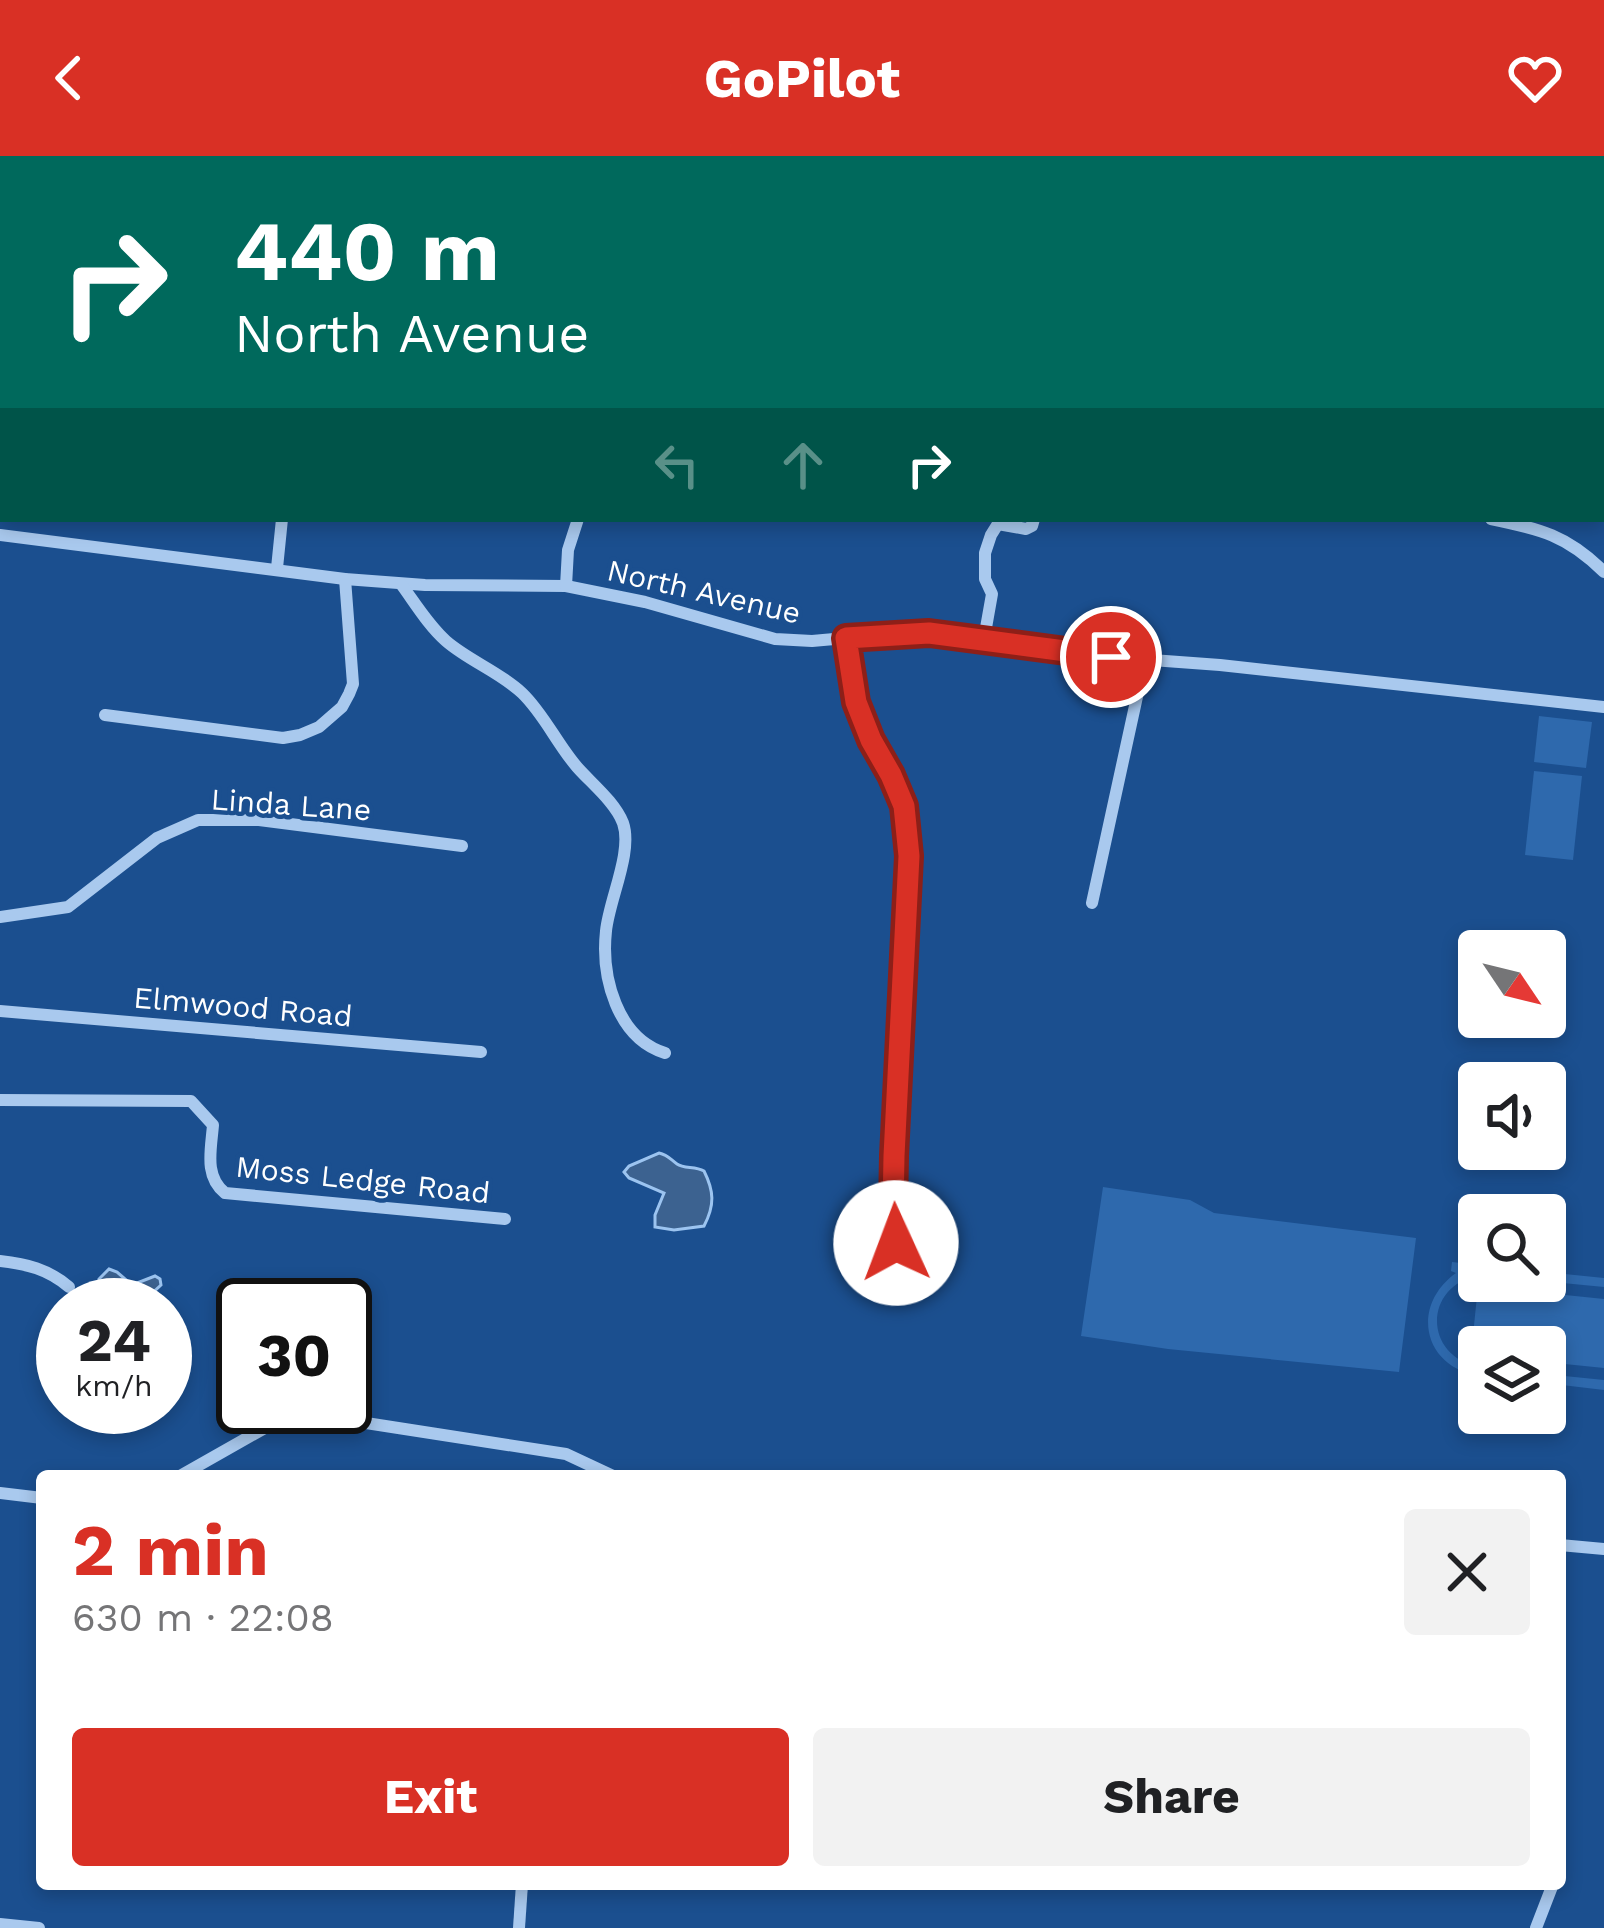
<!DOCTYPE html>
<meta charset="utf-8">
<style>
body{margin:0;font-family:"Work Sans",sans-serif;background:#f2f2f2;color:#202124;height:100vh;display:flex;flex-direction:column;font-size:45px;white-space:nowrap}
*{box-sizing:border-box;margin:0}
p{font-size:39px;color:#757577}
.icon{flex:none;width:66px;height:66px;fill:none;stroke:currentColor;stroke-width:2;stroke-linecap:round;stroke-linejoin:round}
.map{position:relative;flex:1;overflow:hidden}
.side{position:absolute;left:36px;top:1314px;width:1530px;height:420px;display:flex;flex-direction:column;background:#fff;border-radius:12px;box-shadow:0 6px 18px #0003}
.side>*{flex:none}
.banner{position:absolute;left:0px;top:0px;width:1605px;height:366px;box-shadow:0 6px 18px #0003;background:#00695c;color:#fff;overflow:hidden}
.needle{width:78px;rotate:125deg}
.tools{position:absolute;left:1458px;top:774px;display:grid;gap:24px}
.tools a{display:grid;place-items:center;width:108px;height:108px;border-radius:12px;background:#fff;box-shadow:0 6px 18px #0003;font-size:60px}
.speed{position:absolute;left:36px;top:1122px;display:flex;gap:24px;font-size:60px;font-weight:700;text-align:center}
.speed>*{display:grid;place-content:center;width:156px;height:156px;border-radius:50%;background:#fff;box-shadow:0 6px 18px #0003;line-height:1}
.speed small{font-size:30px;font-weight:400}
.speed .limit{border:6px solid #111;border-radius:18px;background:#fff;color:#111}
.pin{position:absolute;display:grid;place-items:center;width:102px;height:102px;color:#fff;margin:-51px;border:6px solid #fff;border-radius:50%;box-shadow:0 3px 12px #0007}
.me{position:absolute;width:132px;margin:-66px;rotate:358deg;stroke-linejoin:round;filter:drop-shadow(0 0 9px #0008)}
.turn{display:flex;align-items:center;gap:42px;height:252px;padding:0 36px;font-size:54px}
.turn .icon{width:156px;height:156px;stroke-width:2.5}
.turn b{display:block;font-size:84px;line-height:102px}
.lanes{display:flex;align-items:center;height:114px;padding:0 36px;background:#0003;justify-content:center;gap:60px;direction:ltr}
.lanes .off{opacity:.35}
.round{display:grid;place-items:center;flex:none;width:126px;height:126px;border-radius:12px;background:#f2f2f2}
.headline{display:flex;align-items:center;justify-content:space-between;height:204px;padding:0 36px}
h1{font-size:72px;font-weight:700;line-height:90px;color:#d93025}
.primary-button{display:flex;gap:24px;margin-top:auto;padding:24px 36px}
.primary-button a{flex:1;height:138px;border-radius:12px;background:#d93025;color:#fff;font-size:48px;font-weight:700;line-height:138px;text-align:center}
.primary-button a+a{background:#f2f2f2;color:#202124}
header{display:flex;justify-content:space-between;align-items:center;height:156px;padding:0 36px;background:#d93025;color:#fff;font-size:54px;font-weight:700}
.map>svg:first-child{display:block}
.green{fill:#2e69ad}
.water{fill:#3c6290;stroke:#9cc4f0;stroke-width:3}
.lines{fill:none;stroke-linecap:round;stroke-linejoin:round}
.minor{stroke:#a9c9ee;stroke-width:12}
.route-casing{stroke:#8d1f18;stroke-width:30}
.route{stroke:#d93025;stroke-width:21}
.labels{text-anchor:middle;stroke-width:9;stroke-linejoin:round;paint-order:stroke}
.street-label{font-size:30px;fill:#fff;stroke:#1b4f8f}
</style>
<header><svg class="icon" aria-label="back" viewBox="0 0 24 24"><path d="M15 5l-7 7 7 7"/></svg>GoPilot<svg class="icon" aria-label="heart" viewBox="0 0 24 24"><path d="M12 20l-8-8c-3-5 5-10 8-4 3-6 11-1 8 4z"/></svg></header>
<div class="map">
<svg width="1604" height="1772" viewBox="0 0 1604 1772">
<rect width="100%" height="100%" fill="#1b4f8f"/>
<!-- green -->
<g class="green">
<polygon points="1539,560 1592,566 1586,612 1534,606"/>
<polygon points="1534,615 1582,620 1573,704 1525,699"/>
<polygon points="1103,1031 1190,1044 1214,1057 1416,1082 1399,1216 1168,1193 1081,1180"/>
<path d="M1452,1106l27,3v10c-56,11 -56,81 0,92v9c-56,-9 -69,-70 -23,-103l-5,-2z"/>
<polygon points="1545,1116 1604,1122 1604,1131 1542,1125 1545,1125"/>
<polygon points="1478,1130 1604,1143 1604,1212 1545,1206 1545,1191 1479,1191 1479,1200 1471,1199"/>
<polygon points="1545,1218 1604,1224 1604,1234 1545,1227"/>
</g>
<!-- water -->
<g class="water">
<path d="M659,997c9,2 11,6 18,11 7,5 18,2 27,7 10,20 11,34 0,55l-30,4 -19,-3v-12l9,-22 -35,-15 -5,-6 5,-6z"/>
<path d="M109,1113l8,3 15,13 23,-9 5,3 1,6c-19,20 -37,20 -62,20v-26z"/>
</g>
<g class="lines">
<!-- minor -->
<g class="minor">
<polyline points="455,0 457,3"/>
<polyline points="1189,0 1195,3"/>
<polyline points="1585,3 1586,0"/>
<path d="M1491,363c49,10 76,16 113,53"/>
<polyline points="998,368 1026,373 1032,370 1034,363"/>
<polyline points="0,379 345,423 425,429 566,430 645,446 775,483 812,485 901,477 929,477 1111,501 1220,509 1604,551"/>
<polyline points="277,412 282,363"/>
<path d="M401,428c14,19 27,41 45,57 23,20 54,31 76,52 22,21 35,51 55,74 14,16 38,35 46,56 10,29 -14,77 -17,108 -5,46 11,107 59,122"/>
<polyline points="566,430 568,394 578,363"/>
<path d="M846,482c4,21 4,45 10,66 9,32 31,56 42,86 9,21 9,44 11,66l-16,355 3,32"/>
<polyline points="984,483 992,438 985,423 985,397 991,379 1001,363"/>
<polyline points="105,559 283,582 300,579 319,571 342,551 349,538 353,528 345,423"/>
<polyline points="1092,747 1145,504"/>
<polyline points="0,761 68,751 157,682 198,664 259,664 462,690"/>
<polyline points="0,855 481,896"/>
<path d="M0,944l191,1 22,24c-2,25 -9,51 12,68l280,26"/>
<path d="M0,1105c27,3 48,8 69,26"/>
<polyline points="180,1320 263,1273 295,1260 321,1260 566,1298 613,1320"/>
<polyline points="0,1337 42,1342"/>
<polyline points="1560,1389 1604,1393"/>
<polyline points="0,1768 39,1772"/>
<polyline points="519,1772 522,1728"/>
<polyline points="1536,1772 1553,1728"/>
</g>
</g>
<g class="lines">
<defs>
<polyline id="route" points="896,1087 893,1054 894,1000 909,700 904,650 891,619 871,584 856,546 846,482 929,477 1111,501"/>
</defs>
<!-- route casing -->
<use href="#route" class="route-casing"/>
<!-- route -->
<use href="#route" class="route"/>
</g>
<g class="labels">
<!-- street labels -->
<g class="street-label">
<text transform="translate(704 436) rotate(13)" y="10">North Avenue</text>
<text transform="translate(291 649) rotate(4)" y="10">Linda Lane</text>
<text transform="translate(243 851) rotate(5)" y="10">Elmwood Road</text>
<text transform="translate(363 1024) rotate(6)" y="10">Moss Ledge Road</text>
</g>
</g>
</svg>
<div class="tools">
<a><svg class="needle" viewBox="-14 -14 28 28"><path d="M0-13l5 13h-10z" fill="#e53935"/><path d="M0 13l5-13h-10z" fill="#757577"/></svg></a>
<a><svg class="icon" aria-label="sound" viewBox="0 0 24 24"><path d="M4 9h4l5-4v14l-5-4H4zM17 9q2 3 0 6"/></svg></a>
<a><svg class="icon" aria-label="search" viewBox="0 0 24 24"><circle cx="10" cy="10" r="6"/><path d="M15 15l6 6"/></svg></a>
<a><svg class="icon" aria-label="layers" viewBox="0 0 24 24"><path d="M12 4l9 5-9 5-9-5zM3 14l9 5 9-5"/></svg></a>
</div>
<div class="speed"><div>24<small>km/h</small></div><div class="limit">30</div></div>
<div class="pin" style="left:1111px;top:501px;background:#d93025"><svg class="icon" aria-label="arrive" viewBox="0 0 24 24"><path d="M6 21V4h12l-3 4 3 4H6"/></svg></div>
<svg class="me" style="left:896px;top:1087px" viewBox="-20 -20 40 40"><circle r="19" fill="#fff"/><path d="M0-13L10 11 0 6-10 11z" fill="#d93025"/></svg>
<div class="banner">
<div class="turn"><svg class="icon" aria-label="right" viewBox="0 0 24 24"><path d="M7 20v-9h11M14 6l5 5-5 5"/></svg><div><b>440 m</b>North Avenue</div></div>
<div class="lanes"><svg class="icon off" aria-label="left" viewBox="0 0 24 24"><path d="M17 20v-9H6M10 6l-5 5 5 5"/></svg><svg class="icon off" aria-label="ahead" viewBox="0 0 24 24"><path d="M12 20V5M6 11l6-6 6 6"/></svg><svg class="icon" aria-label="right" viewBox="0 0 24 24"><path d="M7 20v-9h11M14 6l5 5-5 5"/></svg></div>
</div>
<section class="side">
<div class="headline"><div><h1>2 min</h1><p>630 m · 22:08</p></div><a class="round"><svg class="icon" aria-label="close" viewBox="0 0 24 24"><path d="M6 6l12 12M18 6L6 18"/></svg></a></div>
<div class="primary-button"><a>Exit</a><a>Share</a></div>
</section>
</div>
